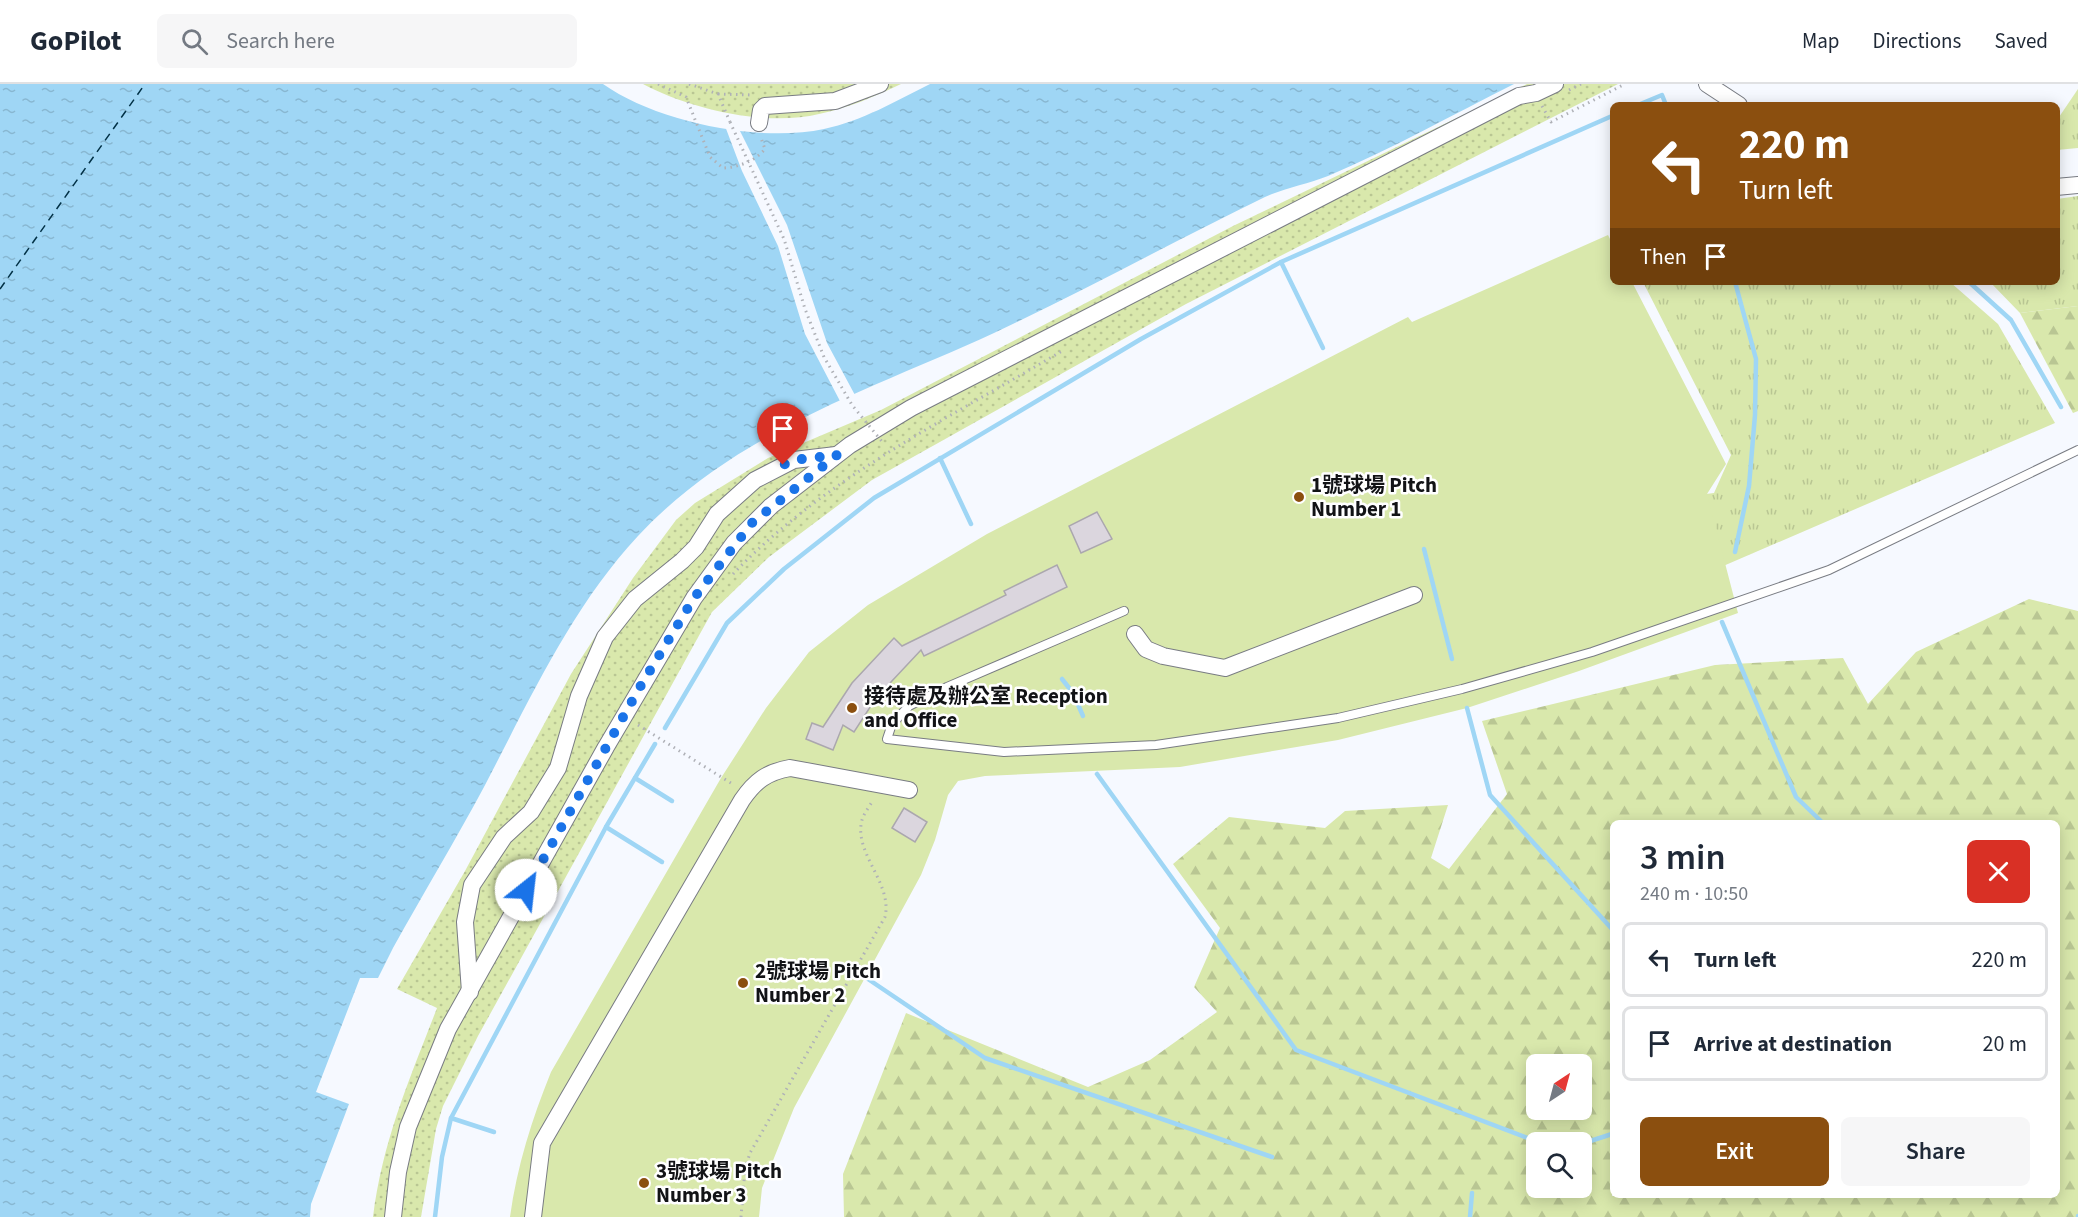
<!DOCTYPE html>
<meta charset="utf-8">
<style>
body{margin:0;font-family:"Source Sans 3","Noto Sans TC",sans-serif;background:#f6f6f7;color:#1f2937;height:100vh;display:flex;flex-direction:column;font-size:22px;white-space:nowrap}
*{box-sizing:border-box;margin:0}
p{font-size:20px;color:#747a83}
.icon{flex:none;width:33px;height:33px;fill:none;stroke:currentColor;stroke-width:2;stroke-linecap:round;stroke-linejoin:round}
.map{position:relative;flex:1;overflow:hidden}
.side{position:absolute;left:1610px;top:736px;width:450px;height:378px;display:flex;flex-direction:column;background:#fff;border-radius:9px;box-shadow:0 3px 15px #0003}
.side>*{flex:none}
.banner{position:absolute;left:1610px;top:18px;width:450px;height:183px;border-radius:9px;box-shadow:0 3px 15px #0003;background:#8b4f0f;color:#fff;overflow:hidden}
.needle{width:39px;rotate:36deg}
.buttons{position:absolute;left:1526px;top:970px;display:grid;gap:12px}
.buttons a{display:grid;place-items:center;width:66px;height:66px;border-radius:9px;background:#fff;box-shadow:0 3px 15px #0003;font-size:30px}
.pin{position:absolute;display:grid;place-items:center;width:51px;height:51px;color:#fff;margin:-62px -26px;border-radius:50% 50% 50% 0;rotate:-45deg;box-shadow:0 0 6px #0007}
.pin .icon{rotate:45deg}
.me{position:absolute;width:66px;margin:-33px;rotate:29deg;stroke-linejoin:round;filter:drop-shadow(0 0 4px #0008)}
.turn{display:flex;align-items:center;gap:21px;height:126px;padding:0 30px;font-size:27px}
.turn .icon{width:78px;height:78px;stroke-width:2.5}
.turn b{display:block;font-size:42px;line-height:51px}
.then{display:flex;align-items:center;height:57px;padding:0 30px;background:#0003;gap:12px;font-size:22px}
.round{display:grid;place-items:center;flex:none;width:63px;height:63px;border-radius:9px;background:#f6f6f7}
.headline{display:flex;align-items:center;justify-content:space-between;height:102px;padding:0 30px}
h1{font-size:36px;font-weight:600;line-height:45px}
.cta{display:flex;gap:12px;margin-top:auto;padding:12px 30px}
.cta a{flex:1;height:69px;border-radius:9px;background:#8b4f0f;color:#fff;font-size:24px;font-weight:600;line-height:69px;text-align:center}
.cta a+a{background:#f6f6f7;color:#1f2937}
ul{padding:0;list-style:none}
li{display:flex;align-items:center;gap:18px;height:75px;margin:0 12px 9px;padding:0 18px;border:3px solid #e0e1e3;border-radius:9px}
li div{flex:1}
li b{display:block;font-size:22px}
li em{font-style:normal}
header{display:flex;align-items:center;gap:36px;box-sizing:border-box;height:84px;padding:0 30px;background:#fff;border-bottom:2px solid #e0e1e3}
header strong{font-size:28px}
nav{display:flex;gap:33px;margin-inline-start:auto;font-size:21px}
.search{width:420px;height:54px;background:#f6f6f7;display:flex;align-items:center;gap:15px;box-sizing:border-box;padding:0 21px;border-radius:9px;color:#747a83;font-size:22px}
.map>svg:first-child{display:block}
.grass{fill:url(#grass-tufts)}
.forest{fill:url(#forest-firs);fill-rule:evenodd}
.park{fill:url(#park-dots)}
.garden{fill:#d9e8ac}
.water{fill:url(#water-ripples)}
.pier{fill:#f6f9ff}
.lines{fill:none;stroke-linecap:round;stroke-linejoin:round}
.stream{stroke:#9fd6f5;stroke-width:4.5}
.ferry{stroke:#023146;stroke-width:1.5;stroke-dasharray:8 6;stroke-linecap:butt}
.building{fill:#dbd6de;stroke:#aba7ae;stroke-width:1.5}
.lane-casing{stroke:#797c83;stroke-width:10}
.street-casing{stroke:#797c83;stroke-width:18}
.path{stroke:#afb1b7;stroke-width:3;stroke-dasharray:1.5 4.5;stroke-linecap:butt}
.lane{stroke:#fff;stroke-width:8}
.street{stroke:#fff;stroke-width:16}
.path-bridge{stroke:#afb1b7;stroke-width:3;stroke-dasharray:1.5 4.5;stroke-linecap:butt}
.route{stroke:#1a73e8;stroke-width:10;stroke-dasharray:0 18}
.poi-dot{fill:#8b4f0f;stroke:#fff;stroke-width:2}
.labels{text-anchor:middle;stroke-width:5;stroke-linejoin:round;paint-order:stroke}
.poi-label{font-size:21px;font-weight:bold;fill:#121316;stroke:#fff;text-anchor:start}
</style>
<header>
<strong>GoPilot</strong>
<div class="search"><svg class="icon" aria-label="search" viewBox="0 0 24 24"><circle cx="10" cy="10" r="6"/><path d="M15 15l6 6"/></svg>Search here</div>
<nav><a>Map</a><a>Directions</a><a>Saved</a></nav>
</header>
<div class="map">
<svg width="2078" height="1133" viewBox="0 0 2078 1133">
<defs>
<pattern id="grass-tufts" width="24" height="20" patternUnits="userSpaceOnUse" patternTransform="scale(1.5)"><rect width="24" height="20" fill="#d9e8ac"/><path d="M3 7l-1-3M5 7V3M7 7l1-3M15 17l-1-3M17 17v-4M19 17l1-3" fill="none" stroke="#b9c693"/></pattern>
<pattern id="forest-firs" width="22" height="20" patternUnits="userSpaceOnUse" patternTransform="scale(1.5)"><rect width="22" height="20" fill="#d9e8ac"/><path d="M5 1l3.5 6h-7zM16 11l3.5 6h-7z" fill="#b9c693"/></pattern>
<pattern id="park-dots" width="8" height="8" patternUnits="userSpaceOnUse" patternTransform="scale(1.5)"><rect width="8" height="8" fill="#d9e8ac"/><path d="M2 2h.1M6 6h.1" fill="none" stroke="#b9c693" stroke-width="1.8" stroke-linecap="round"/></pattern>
<pattern id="water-ripples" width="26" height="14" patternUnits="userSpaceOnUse" patternTransform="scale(1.5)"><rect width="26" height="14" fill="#9fd6f5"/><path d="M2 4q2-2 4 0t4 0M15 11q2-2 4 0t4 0" fill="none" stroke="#88b7d1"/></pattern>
</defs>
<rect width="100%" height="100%" fill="#f6f9ff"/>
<!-- grass -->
<g class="grass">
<polygon points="2078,5 2078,64 2057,66 2057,36"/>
<polygon points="2078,112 2078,222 2020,229 1990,198 2056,198 2057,115"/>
<polygon points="1643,198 1950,198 1998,240 2055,339 1612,530 1657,416 1714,409 1731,371"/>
</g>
<!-- forest -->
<g class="forest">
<polygon points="2078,222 2078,327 2073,329 2020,229"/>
<path d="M2029,515l49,12v606h-1234l-1,-43 63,-161 182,74 62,-27 67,-48 -23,-25 26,-59 -47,-64 56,-47 96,11 20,-17 103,-6 -17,53 18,11 58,-75 -25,-73 233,-56 128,-7 25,46 48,-52zM1612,740h444v372h-444zM1536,981h45v45h-45zM1536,1059h45v45h-45z"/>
</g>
<!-- park -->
<g class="park">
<path d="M643,0h258c-27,13 -53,24 -82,30 -53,13 -129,-5 -176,-30z"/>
<path d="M1527,0h91l-432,220 -314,176 -103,77 -57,55 -234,424 -35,70 -7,23 -15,88h-48c10,-78 36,-136 64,-209l-40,-19 68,-118 106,-197 62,-96 43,-58 19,-17 73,-45 113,-48 352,-184z"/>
</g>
<!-- garden -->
<path class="garden" d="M1608,151l4,8v39h20l94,182 -19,30 31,119 -159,58 -112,37 -129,32 -158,27 -195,9 -27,5 -10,14 -13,45 -14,35 -127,233 -32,80 -3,29h-249c7,-51 22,-98 41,-145l170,-294 45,-70 43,-56 59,-47 119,-71 421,-217 4,5z"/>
<!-- water -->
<path class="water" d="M0,0h603c54,38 156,59 221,45 38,-8 72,-28 106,-45h584c-62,31 -122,65 -186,92 -20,8 -43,12 -63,21 -91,44 -179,93 -271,136 -126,58 -258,98 -356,203 -67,72 -109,165 -154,251 -29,54 -61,107 -91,161l-15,30h-18l-44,114 33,12 -38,100 -1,13h-310z"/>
<!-- pier -->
<polygon class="pier" points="725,42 738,43 787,141 827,259 856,313 841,319 805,250 778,162 742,87"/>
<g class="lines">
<!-- stream -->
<g class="stream">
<polyline points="1638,21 1662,11 1666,21"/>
<polyline points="1281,178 1323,264"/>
<polyline points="1735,198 1756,275 1755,331 1749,402 1735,468"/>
<polyline points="1969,198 2011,236 2061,323"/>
<polyline points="940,374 971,440"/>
<polyline points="1424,465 1452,575"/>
<polyline points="1722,538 1796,713 1824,740"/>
<polyline points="1062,595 1073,609 1083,632"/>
<polyline points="1467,624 1490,711 1612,845"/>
<polyline points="665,644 727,539 784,485 874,414 1141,255 1281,178 1612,32"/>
<polyline points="1097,690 1296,966 1541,1059"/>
<polyline points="635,694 672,717"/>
<polyline points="606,743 662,778"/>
<polyline points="865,893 985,974 1272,1073"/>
<polyline points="451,1034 494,1048"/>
<polyline points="1581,1060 1612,1050"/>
<polyline points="435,1133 442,1073 451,1034 606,743 655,660"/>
<polyline points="1470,1133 1472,1109"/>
<polyline points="2078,1133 2078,1132"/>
</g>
<!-- ferry -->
<polyline class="ferry" points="0,205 145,0"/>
</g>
<!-- building -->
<g class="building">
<polygon points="1097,428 1112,455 1081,469 1069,442"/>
<polygon points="1057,481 1067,503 924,572 921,566 876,614 854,648 843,641 833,666 806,655 812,639 823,643 852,599 894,554 902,562 1006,511 1004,507"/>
<polygon points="904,724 927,738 915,758 892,744"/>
</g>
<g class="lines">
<defs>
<polyline id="lane" points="1124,527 947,603 909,622 892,640 887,655 1004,668 1156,661 1338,634 1462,605 1592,568 1829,486 2078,366"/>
<g id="street">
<polyline points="1707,0 1739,21"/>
<polyline points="759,39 761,26 765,22 835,17 880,0"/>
<polyline points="2056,103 2078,101"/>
<polyline points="1135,550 1146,565 1163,572 1225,584 1414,511"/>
<polyline points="470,908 465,838 472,801 504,753 531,728 558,684 579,612 605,553 635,515 682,477 696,463 717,430 755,396 794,376 836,371"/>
<polyline points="393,1133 398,1088 408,1043 448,945 606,663 694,514 734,459 771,422 850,361 911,324 1519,12 1536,9 1555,0"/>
<path d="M533,1133l9,-74 200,-343c13,-19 25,-28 48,-32l119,22"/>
</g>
</defs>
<!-- lane casing -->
<use href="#lane" class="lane-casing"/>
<!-- street casing -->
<use href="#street" class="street-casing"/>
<!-- path -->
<g class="path">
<path d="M658,0l28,13 24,60 13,11c16,-1 32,-7 42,-19l-4,-11"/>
<polyline points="689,0 718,10 730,38"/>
<polyline points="1569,6 1581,0"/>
<polyline points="718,10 753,11"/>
<polyline points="1542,22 1551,38 1625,0"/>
<path d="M733,490c92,-96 216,-156 329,-223"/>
<polyline points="638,641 734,701"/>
<path d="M741,1133l4,-48 5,-16 135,-236c8,-34 -32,-64 -23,-97 2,-7 8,-14 11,-20"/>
</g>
<!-- lane -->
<use href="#lane" class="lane"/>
<!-- street -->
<use href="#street" class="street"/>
<!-- path-bridge -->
<polyline class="path-bridge" points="730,38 784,155 805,225 824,273 852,321 884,360"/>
</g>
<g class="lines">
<!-- route -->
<polyline class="route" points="526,806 640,603 694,514 752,439 837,371 794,376 783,381"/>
</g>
<!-- markers -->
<g class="poi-dot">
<circle cx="1299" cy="413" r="6"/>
<circle cx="852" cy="624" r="6"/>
<circle cx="743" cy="899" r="6"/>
<circle cx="644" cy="1099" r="6"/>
</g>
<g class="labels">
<!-- poi labels -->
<g class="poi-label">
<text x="1311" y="408">1號球場 Pitch<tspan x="1311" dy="24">Number 1</tspan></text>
<text x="864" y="619">接待處及辦公室 Reception<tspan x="864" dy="24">and Office</tspan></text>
<text x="755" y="894">2號球場 Pitch<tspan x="755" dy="24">Number 2</tspan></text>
<text x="656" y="1094">3號球場 Pitch<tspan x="656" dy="24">Number 3</tspan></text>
</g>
</g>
</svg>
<div class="buttons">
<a><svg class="needle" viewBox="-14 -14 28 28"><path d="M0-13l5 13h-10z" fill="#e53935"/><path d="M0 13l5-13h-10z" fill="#747a83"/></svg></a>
<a><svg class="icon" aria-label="search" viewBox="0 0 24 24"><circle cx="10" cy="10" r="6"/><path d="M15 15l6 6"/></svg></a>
</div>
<div class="pin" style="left:783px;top:381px;background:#d93025"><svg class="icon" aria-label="arrive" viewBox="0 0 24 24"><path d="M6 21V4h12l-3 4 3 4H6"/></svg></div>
<svg class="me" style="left:526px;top:806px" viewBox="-20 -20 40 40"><circle r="19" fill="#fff"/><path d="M0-13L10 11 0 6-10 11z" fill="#1a73e8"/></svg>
<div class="banner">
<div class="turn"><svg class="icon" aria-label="left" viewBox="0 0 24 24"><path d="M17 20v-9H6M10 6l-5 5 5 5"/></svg><div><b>220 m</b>Turn left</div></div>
<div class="then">Then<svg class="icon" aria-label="arrive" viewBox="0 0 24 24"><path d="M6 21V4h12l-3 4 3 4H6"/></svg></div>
</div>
<section class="side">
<div class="headline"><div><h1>3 min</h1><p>240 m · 10:50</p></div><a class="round" style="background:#d93025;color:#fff"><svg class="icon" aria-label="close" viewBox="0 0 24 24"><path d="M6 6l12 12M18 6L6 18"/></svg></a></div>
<ul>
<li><svg class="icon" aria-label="left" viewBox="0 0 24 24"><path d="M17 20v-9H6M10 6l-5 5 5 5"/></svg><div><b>Turn left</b></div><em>220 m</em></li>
<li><svg class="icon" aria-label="arrive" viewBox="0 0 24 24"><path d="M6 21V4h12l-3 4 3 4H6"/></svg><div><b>Arrive at destination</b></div><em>20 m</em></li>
</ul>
<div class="cta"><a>Exit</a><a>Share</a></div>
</section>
</div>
